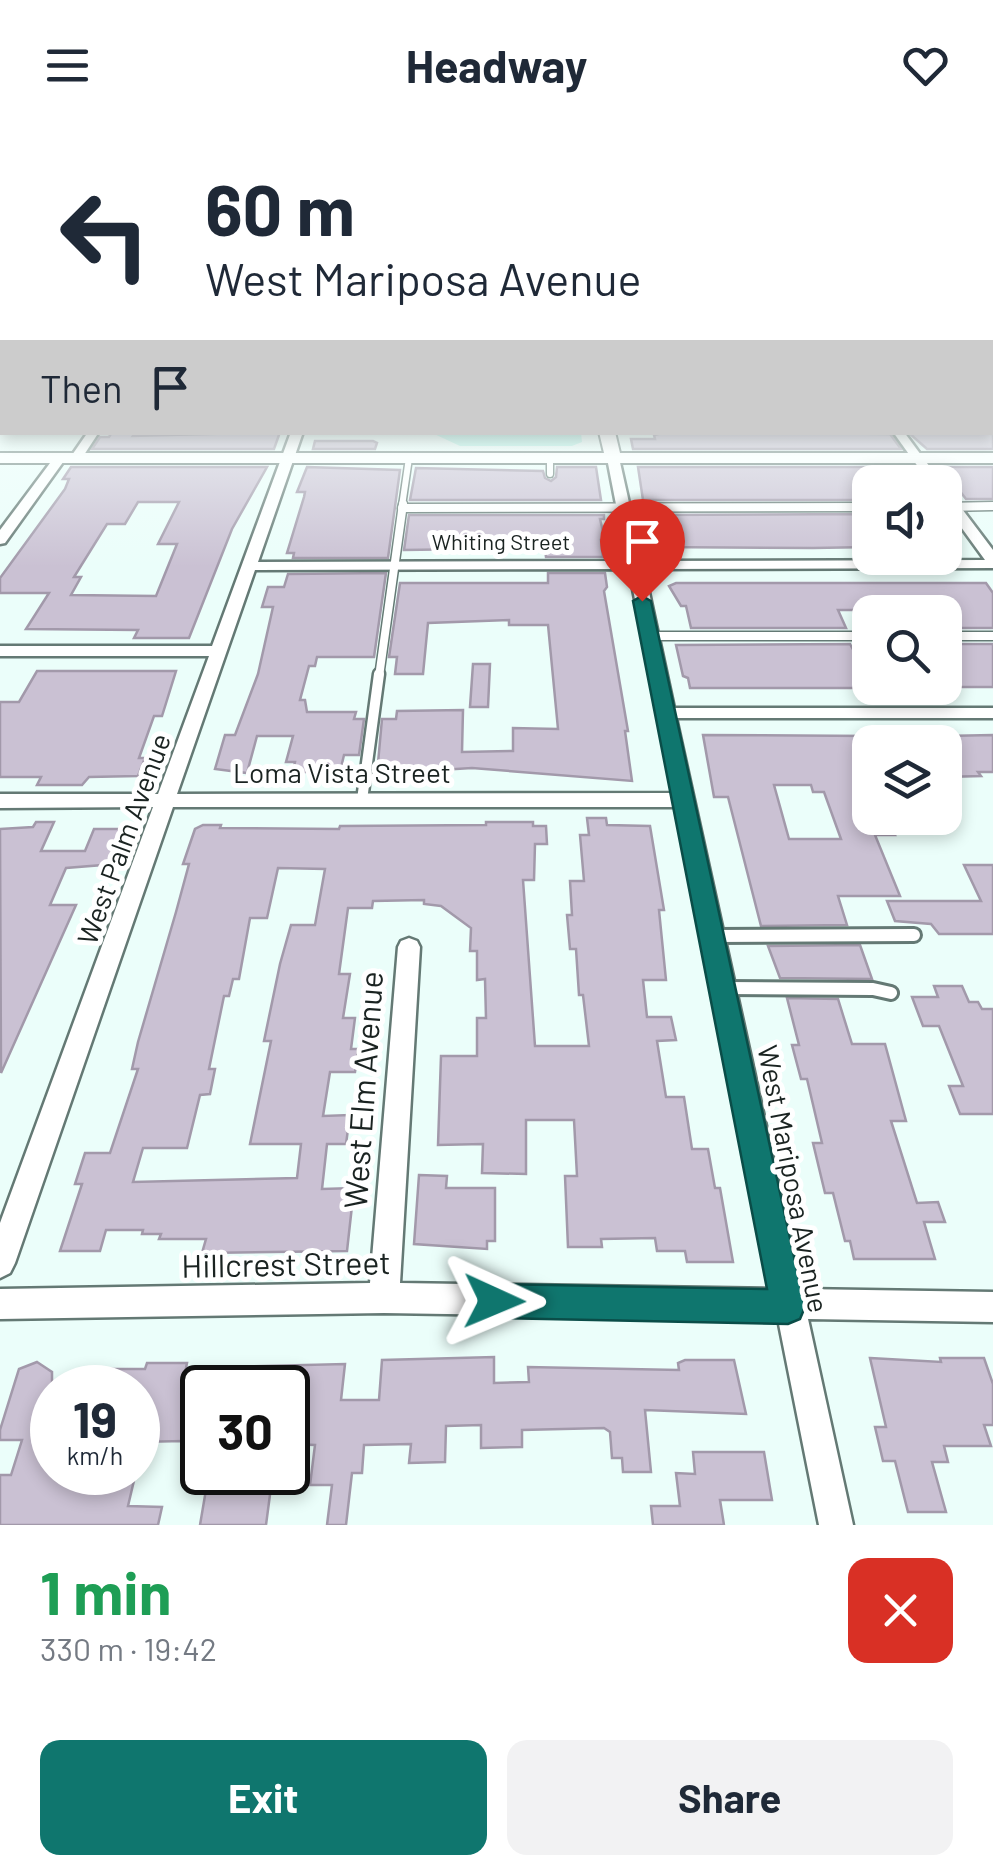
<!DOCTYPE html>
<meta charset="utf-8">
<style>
body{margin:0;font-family:Barlow,sans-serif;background:#f2f2f3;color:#1f2937;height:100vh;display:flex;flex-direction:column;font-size:38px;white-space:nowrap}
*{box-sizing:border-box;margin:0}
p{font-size:32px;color:#747a83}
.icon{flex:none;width:55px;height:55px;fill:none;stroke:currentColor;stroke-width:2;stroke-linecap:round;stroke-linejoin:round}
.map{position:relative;height:1395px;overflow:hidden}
.sheet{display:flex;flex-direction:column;background:#fff;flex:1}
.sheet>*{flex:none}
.top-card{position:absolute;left:0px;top:0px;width:995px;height:305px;box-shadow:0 5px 15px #0003;background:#fff;color:#1f2937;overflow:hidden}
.buttons{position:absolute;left:852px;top:335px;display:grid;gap:20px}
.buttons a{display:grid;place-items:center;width:110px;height:110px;border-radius:20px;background:#fff;box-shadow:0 5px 15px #0003;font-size:50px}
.speed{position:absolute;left:30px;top:1235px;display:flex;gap:20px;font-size:50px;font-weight:700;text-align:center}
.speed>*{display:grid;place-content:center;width:130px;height:130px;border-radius:50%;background:#fff;box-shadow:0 5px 15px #0003;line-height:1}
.speed small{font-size:25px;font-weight:400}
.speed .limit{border:5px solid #111;border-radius:15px;background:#fff;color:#111}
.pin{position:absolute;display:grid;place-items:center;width:85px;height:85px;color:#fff;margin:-102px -42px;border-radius:50% 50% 50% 0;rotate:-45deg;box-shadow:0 0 10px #0007}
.pin .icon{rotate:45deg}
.me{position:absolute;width:110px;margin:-55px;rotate:91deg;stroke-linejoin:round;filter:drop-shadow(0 0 8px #0008)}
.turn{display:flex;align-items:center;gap:35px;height:210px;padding:0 40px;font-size:45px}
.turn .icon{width:130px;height:130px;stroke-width:2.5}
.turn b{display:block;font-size:70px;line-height:85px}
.then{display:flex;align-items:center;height:95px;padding:0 40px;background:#0003;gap:20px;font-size:38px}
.round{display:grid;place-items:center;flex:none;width:105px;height:105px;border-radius:20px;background:#f2f2f3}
.head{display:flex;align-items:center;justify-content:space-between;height:170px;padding:0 40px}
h1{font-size:60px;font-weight:700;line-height:75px;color:#1e9e55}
.button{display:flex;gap:20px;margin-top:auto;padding:20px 40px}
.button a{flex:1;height:115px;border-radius:20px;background:#0f766e;color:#fff;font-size:40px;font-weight:700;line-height:115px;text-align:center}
.button a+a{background:#f2f2f3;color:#1f2937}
header{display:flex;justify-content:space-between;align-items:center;height:130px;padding:0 40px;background:#fff;font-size:45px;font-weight:700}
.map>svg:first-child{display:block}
.green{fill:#b0f5e7}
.building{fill:#cac1d3;stroke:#a299aa;stroke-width:2.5;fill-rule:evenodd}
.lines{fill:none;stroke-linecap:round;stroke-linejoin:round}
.lane-far3-casing{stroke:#647974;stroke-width:9}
.lane-far2-casing{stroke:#647974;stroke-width:11}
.lane-far1-casing{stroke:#647974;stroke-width:15}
.lane-casing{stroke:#647974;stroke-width:18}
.street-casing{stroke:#647974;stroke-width:5}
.secondary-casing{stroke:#647974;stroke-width:4}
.lane-far3{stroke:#fff;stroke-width:6}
.lane-far2{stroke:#fff;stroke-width:8}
.lane-far1{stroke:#fff;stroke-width:10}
.lane{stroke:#fff;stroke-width:12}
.street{fill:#fff;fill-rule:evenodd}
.secondary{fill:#fff;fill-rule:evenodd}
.route{fill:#0f766e;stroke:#0a4d48;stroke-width:2.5}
.labels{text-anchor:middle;stroke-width:10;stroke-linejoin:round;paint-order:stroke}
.far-street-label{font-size:22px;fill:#1a2321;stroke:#fff}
.street-label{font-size:28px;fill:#1a2321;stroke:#fff}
.near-street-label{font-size:32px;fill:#1a2321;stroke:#fff}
</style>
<header><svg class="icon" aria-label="menu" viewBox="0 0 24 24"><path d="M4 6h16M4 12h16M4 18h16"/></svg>Headway<svg class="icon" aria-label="heart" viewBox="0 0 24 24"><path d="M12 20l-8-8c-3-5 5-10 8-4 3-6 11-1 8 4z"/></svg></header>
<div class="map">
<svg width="993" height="1395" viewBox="0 0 993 1395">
<rect width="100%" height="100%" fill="#ebfefa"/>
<!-- green -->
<polygon class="green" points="432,303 581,303 582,312 572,316 460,316"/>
<!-- building -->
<g class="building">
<polygon points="112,302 136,302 133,306 280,302 274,319 92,319 100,307 109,307"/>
<polygon points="667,302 890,304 901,319 633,319 631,309 655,309 654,305"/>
<polygon points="967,302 993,304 993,319 927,319 910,304"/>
<polygon points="315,311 373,311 377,313 375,319 313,319"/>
<path d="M71,337h196l-35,62 -43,109h-55l4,-8 -112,-1 23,-36h-49v-15l65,-89 4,-10h-6zM138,372h41l-21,42h19l-21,52 -85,-1 10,-18h-7l33,-53h18z"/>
<polygon points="307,337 400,340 388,428 293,428 294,423 287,423 304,367 305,362 297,362"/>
<polygon points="557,337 596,337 601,370 410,370 416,338 543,341 545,348 551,351 556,347"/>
<polygon points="638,337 904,337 915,352 870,352 870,370 643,370"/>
<polygon points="941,337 993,337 993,369 966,369"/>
<polygon points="866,384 870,417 813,418 656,417 647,385"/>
<polygon points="409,385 604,385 604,389 600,389 605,410 601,410 603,427 546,427 545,418 404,420"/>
<polygon points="386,443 374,527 317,527 315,536 309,536 300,570 305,570 307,582 356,582 354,589 364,589 359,625 344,625 340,642 293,642 295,632 286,632 293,606 257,606 247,643 215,639 225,605 235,605 258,544 273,477 262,477 268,457 284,457 288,444"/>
<polygon points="548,443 605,443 607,457 604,461 628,601 625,601 632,651 472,638 377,644 382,589 396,589 397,581 463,580 462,622 513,621 513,598 558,599 548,495 509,495 509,490 428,493 423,544 395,544 397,527 389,527 400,453 548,453"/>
<polygon points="676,453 986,453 993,463 993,498 945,498 945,482 896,480 838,480 846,498 691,498 686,476 681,476 669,456"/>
<polygon points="850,514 861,534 870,534 870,558 690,558 688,548 683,546 676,515"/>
<rect x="945" y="514" width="48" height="43"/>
<polygon points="473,534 490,534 488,577 470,577"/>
<polygon points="37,541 176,541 162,586 154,586 139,628 145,628 138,646 89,647 82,655 37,655 41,647 0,647 0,572 19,572"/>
<path d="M703,605l167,1v82h18l7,17h-20l25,61h-62l9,29 -86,1 -33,-129h-14zM774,655h37l2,7h11l17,47h-52z"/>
<polygon points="993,605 993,642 978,642 981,646 945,647 945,606"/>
<path d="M587,688h19l1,7 43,1 14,84h-5l7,70h-23l4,37h24l5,23 -19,1 9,56h18l8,52h16l7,39h5l13,74h-46l-2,-11h-28l-2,-13 -54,1 1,8h-34l-3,-71h12l-3,-56h-48v54l-44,-1 1,-29 -45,1 3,-89h36v-38h9l-1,-39 -8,1v-29h-7l1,-23 -30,-22 -17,-2v-4l-51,1 -1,7h-24l-9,66h11l-7,44h12l-4,31h7l-3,23h-25l-7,44 27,-1 -4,29h-19l-5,45 32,-1 -7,63 -145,2 4,-14h-47l2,-5h-19l1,-4h-37l-6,21h-40l22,-67h-7l10,-31h25l28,-84h-6l6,-27 38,-130 13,-48h-6l12,-35 8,-4h18l-1,3 119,1 1,-3 146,-1v-3h47v4h13l1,18h-12l-1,36h-11l12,166h54l-6,-51h-4l-3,-46h-6l-3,-34h5l-2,-34h14l-4,-46h9zM278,738l47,1 -10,56h-24l-11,39 -16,77h7l-21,103h51l-4,34 -164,4 10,-34h44l13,-53 10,-1 5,-25h-6l15,-73h5l4,-17h6l11,-61h17z"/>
<polygon points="36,692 54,692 41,721 85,721 94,699 129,699 115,734 66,738 50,775 76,775 1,943 0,699 33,697"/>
<polygon points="964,735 993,735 993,804 939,804 931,794 895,791 887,771 981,771"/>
<polygon points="860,815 872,849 780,848 768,816"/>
<polygon points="934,856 962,856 969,872 978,872 982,879 993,879 993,984 960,984 949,956 963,956 939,896 923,896 912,867 938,867"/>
<polygon points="787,868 838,869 852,914 885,914 906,991 891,991 917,1073 938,1072 945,1092 924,1092 935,1129 854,1129 850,1111 845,1111 833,1063 825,1063 813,1013 822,1013 807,949 801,949 792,915 799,915"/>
<polygon points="419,1045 447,1046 446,1058 495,1058 495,1111 487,1111 487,1119 414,1114"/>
<polygon points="494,1227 494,1253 529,1252 528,1237 679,1240 678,1233 685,1230 734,1230 746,1284 645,1280 651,1342 623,1342 622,1328 612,1328 610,1302 604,1298 522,1300 522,1317 481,1318 481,1295 446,1296 445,1332 409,1333 411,1314 364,1315 362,1343 352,1343 346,1395 327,1395 332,1355 310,1355 315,1315 288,1314 288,1258 202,1258 202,1316 182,1316 183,1311 138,1312 138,1258 83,1258 88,1239 145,1239 147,1233 187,1233 186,1238 345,1234 341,1270 379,1270 382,1230"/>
<polygon points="870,1228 941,1232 940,1228 984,1228 993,1254 993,1295 984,1295 991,1316 944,1316 948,1332 932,1332 946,1382 908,1382 895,1331 883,1331 875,1297 886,1297"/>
<polygon points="37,1232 52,1242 52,1342 136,1342 128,1376 162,1377 158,1395 0,1395 0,1345 11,1345 22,1310 0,1310 0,1300 19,1239"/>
<polygon points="693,1322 764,1322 772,1370 720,1370 724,1395 653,1395 651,1376 680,1376 676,1343 695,1344"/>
<polygon points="209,1342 273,1342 266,1395 200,1395"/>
</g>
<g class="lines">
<defs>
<g id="lane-far3">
<polyline points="550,328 550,344"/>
<polyline points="402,376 409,328"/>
<polyline points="976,376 993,376"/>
</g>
<g id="lane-far2">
<polyline points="945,377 993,376"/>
<polyline points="402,378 870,377"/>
<polyline points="649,506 870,506"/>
<polyline points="945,506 993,506"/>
<polyline points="379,547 403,374"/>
</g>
<polyline id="lane-far1" points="362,670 379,544"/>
<g id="lane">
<polyline points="715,806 914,805"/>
<polyline points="725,858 873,859 891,863"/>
</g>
<g id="street">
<rect x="992" y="247" width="1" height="6"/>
<polygon points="88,302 99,302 80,331 72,331 70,328"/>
<path d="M291,302h12l-45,130 369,-1 -20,-103 6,-4 6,4 23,103 343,-1 -40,-55v-13l5,1 43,57v18l-349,1 30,139h319v10h-317l126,571 191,3v30l-185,-3 45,206h-34l-41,-206 -394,-6 -384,6v-30l370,-6 28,-336 3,-6 8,-3 8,3 3,6 -20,336 372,6 -96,-482h-503l-158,456 -5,10 -10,5v-55l153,-416 -153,1v-14h158l51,-138h-209v-10h212zM629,439l44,224 -496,1 78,-224z"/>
<polygon points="893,302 904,302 941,352 929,352"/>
<polygon points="56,325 66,328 5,413 0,414 0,400"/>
</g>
<polygon id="secondary" points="599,302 615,302 620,323 993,323 993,333 0,333 0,323 604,323"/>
</defs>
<!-- lane-far3 casing -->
<use href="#lane-far3" class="lane-far3-casing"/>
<!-- lane-far2 casing -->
<use href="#lane-far2" class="lane-far2-casing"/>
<!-- lane-far1 casing -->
<use href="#lane-far1" class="lane-far1-casing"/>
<!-- lane casing -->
<use href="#lane" class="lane-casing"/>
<!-- street casing -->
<use href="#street" class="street-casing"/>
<!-- secondary casing -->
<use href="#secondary" class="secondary-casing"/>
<!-- lane-far3 -->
<use href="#lane-far3" class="lane-far3"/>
<!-- lane-far2 -->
<use href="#lane-far2" class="lane-far2"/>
<!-- lane-far1 -->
<use href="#lane-far1" class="lane-far1"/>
<!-- lane -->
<use href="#lane" class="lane"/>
<!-- street -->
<use href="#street" class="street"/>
<!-- secondary -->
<use href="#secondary" class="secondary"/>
</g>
<!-- sky -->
<linearGradient id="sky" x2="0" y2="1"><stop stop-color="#71b5ce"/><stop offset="0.55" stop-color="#f6fffd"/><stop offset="1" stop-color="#f6fffd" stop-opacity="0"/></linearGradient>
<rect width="993" height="437" fill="url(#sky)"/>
<!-- route -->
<polygon class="route" points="642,466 651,471 805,1177 800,1189 788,1194 494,1188 482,1183 477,1171 482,1159 494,1154 767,1159 633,471"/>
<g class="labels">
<!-- far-street labels -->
<g class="far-street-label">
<text x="501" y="420">Whiting Street</text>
</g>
<!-- street labels -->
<g class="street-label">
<text x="342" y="653">Loma Vista Street</text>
<text transform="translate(124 709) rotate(-70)" y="10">West Palm Avenue</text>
<text transform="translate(793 1049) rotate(79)" y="10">West Mariposa Avenue</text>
</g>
<!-- near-street labels -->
<g class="near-street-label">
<text transform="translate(364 960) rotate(-86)" y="11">West Elm Avenue</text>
<text transform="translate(286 1135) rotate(-1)" y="11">Hillcrest Street</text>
</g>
</g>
</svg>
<div class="buttons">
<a><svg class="icon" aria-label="sound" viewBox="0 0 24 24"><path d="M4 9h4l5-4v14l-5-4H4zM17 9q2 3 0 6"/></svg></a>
<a><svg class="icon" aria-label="search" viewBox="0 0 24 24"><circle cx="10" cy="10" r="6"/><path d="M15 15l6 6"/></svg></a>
<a><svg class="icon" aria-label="layers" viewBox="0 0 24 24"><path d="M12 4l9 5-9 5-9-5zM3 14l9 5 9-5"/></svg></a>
</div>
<div class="speed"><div>19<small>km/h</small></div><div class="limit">30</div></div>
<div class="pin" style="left:642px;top:471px;background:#d93025"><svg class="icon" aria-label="arrive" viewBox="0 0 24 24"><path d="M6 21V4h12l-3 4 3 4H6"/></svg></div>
<svg class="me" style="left:494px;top:1171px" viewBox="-20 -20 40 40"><path d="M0-17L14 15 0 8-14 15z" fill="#0f766e" stroke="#fff" stroke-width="4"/></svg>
<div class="top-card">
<div class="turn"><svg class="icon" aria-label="left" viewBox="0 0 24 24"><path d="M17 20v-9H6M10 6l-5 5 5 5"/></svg><div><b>60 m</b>West Mariposa Avenue</div></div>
<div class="then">Then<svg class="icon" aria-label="arrive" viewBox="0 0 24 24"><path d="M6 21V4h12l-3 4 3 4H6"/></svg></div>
</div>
</div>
<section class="sheet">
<div class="head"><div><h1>1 min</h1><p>330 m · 19:42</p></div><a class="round" style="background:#d93025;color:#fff"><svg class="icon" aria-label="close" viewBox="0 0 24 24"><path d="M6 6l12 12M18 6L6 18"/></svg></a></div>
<div class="button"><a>Exit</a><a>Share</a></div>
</section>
